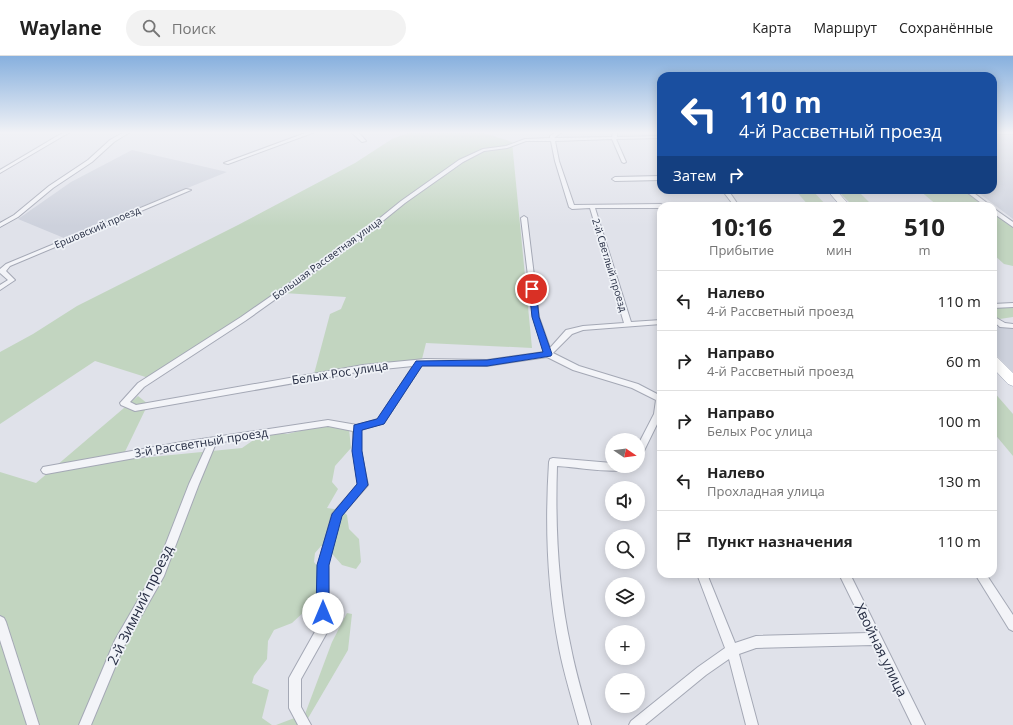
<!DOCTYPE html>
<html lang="ru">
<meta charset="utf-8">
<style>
body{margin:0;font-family:"Open Sans",sans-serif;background:#f2f2f2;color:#222;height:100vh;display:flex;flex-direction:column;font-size:15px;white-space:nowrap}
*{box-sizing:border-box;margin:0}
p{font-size:13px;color:#767676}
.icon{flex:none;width:22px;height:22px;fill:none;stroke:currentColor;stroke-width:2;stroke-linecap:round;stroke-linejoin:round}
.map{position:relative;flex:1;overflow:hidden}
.drawer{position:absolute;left:657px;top:146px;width:340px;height:376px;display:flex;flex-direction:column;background:#fff;border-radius:12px;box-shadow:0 2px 10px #0003}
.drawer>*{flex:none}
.guide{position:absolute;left:657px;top:16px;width:340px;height:122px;border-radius:12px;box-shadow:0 2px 10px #0003;background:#1a4fa0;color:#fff;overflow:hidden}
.needle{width:26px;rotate:103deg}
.tools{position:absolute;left:605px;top:377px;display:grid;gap:8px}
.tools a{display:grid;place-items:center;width:40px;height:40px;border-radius:50%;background:#fff;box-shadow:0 2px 10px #0003;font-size:20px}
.pin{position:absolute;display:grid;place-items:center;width:34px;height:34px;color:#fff;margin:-17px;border:2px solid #fff;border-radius:50%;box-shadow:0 1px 4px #0007}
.me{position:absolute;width:44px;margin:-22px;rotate:0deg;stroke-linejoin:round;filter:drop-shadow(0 0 3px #0008)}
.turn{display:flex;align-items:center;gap:14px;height:84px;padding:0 16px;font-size:18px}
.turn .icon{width:52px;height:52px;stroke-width:2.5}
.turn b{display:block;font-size:28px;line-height:34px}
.then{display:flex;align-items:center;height:38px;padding:0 16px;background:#0003;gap:8px;font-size:15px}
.eta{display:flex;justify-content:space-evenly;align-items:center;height:68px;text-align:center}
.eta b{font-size:24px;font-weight:700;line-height:28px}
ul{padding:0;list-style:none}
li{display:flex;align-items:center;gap:12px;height:60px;padding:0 16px;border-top:1px solid #e0e0e0}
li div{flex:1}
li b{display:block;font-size:15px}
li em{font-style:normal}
header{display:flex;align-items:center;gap:24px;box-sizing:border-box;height:56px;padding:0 20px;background:#fff;border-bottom:1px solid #e0e0e0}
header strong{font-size:19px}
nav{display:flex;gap:22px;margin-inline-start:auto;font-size:14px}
.search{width:280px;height:36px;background:#f2f2f2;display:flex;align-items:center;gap:10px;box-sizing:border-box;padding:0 14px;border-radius:22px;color:#767676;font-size:15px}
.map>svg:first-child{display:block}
.built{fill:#cdd1dc}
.green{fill:#c2d5c0}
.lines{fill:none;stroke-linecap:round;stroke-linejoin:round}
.street-casing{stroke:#a4a8b5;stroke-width:2}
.primary-casing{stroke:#9ea4b7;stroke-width:1}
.street{fill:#f3f4f8;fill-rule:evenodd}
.primary{fill:#fff;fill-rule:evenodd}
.route{fill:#2563eb;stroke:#184099}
.labels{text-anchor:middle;stroke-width:3.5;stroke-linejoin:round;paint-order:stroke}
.far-street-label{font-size:10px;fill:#262d43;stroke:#eff2f7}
.street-label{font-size:12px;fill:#262d43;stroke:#eff2f7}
.near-street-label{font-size:14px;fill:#262d43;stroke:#eff2f7}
</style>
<header>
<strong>Waylane</strong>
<div class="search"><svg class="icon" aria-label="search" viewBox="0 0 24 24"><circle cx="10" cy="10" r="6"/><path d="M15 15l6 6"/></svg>Поиск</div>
<nav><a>Карта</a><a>Маршрут</a><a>Сохранённые</a></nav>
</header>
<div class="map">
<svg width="1013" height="669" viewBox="0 0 1013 669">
<rect width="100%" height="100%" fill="#e0e2ea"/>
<!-- built -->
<g class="built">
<polygon points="1013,78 1013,163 975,134 993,134 993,79"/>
<polygon points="132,94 227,116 64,182 18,163 71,126"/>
<polygon points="993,271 1013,271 1013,317 993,296"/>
</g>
<!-- green -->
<g class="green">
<polygon points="410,76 481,76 512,86 532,292 426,287 422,303 314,318 330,258 341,253 346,241 284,237 155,324 95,305 0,368 0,296 33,278 77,250 238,169 355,107 392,83"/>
<polygon points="795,134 812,134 827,150 809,150"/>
<polygon points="837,134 857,134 869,146 873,146 877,150 853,150"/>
<polygon points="919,134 963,134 984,150 938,150"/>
<polygon points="993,157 1013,172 1013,210 1004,208 993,198"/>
<polygon points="1013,247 1013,261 993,264 993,248"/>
<polygon points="993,335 1013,358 1013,400 993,376"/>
<polygon points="138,340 148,348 121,404 242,392 255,383 278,376 287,378 325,369 349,373 351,392 335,410 332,426 338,433 327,452 341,454 347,459 349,473 359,483 361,506 356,513 342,509 326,491 321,490 315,497 314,506 319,512 319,542 292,567 274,574 268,585 267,603 254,620 252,627 269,634 262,662 272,669 0,669 0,416 36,427"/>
<polygon points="347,557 352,558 348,594 307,664 307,669 276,669 305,658 332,586"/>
</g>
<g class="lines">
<defs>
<g id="street">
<polygon points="64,76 70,76 0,117 0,114"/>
<polygon points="124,76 130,76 114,86 92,106 53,132 18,161 0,171 0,167 14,159 49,130 88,104 110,84"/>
<polygon points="308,76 315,76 228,108 224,107"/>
<polygon points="351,76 359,77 366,85 362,86"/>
<path d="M556,76h6l-8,6 58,-1 1,-5h4v5l44,-1v2l-45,1 10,23 -2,1 -2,-1 -10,-23 -57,2 4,20 15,44 87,-1 3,2h-3v2h-66l36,114 30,-2v4l-78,6 -11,4 -19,19 26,13 59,18 23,12v20l-20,41 -3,1v-13l16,-31 2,-14 -24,-12 -59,-18 -26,-13 -60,9 -65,-1 -38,58 -23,7v21l7,34 -27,31 -13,49 1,64 -28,50v28l10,18h-13l-9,-17v-30l28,-50 1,-63 14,-51 26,-30 -5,-33v-20l-25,-5 -112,17 -17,41 -35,92 -41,72 -32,77h-12l36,-85 41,-71 33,-85 18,-39 -161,29 -3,-1 -2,-3 2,-3 139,-25 146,-22 29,5 21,-6 35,-53 -50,5 -228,40 -14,-6 -1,-2 18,-20 103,-66 118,-82 42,-34 58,-41 24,-11 23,-3 19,-7 25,-1v-2zM526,85h25l4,20 14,46 3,2 18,-1 34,115 -41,3 -17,4 -16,18 -11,-31 -12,-99 -3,-2 -3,2 12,99 11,35 -57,8 -62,-1 -62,6 -227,40 -6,-3 14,-15 101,-66 118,-84 42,-34 58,-41 21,-11 23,-3z"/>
<rect x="993" y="76" width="20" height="2"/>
<polygon points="661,120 661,124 615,125 612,123 615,121"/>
<polygon points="186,133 191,134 10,210 6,215 15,224 0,234 0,229 8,224 0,217 0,213 6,208"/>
<polygon points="722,134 728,134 739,150 678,150 681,148 732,147"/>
<polygon points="964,134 970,134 991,150 985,150"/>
<polygon points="993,152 1013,166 1013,171 993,157"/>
<polygon points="1013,247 1013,251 993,252 993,248"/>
<polygon points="993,260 1005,267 1013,268 1013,272 1000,271 993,265"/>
<path d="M553,402l59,5v3h21l-2,3c-16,5 -55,-2 -74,-3 -2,61 1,123 14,182 5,26 13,52 20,77h-12c-7,-26 -15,-51 -20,-77 -12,-61 -14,-124 -10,-186l1,-3z"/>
<polygon points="697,518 707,518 735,587 756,580 868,577 839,518 850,518 925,669 912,669 873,589 756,592 739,598 758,669 746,669 729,603 706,619 645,669 629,669 631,665 698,611 725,592"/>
<polygon points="975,518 986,518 1013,559 1013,575 1009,573"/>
<polygon points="0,560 4,562 6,566 39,669 27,669 0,584"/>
</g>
<g id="primary">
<polygon points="827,134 836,134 850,150 841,150"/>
<polygon points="993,300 997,301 1013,317 1013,330 1008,328 993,312"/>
</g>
</defs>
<!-- street casing -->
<use href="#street" class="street-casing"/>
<!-- primary casing -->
<use href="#primary" class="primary-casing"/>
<!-- street -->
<use href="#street" class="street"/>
<!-- primary -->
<use href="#primary" class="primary"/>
</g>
<!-- sky -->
<linearGradient id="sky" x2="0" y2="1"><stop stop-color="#87b0de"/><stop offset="0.45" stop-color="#f1f2f6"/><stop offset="1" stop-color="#f1f2f6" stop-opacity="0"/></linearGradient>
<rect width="1013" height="170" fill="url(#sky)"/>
<!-- route -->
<polygon class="route" points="532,231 536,233 539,261 552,298 551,300 487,310 422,310 384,368 362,374 362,395 368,429 342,460 329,509 329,557 327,561 323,563 318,561 316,557 317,509 332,458 357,428 352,395 354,369 377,363 416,305 487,304 543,296 532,261 529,233"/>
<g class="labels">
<!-- far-street labels -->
<g class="far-street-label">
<text transform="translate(97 171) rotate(-23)" y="4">Ершовский проезд</text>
<text transform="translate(327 202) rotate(-36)" y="4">Большая Рассветная улица</text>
<text transform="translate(610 209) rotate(73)" y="4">2-й Светлый проезд</text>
</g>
<!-- street labels -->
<g class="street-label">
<text transform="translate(340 317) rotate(-9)" y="4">Белых Рос улица</text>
<text transform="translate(201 387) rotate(-9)" y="4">3-й Рассветный проезд</text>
</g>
<!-- near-street labels -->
<g class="near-street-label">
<text transform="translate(140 549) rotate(-64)" y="5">2-й Зимний проезд</text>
<text transform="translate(881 594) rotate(64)" y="5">Хвойная улица</text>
</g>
</g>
</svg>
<div class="tools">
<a><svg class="needle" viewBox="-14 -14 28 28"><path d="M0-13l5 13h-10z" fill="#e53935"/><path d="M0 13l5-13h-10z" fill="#767676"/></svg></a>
<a><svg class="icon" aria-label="sound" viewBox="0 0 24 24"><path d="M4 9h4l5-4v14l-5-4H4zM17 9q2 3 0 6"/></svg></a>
<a><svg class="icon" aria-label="search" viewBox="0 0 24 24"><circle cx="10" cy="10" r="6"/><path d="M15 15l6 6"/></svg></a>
<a><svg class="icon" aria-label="layers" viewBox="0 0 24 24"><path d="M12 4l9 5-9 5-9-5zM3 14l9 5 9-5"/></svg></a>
<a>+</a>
<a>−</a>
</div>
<div class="pin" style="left:532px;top:233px;background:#d93025"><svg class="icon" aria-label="arrive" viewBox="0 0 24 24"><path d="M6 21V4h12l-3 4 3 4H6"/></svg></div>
<svg class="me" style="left:323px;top:557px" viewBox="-20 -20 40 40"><circle r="19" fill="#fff"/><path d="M0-13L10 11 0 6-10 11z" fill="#2563eb"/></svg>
<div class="guide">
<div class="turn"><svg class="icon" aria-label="left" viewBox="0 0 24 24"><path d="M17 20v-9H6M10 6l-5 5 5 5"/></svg><div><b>110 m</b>4-й Рассветный проезд</div></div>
<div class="then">Затем<svg class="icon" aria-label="right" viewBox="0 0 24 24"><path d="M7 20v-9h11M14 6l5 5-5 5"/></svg></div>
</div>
<section class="drawer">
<div class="eta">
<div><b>10:16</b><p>Прибытие</p></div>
<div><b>2</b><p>мин</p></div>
<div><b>510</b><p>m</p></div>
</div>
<ul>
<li><svg class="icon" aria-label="left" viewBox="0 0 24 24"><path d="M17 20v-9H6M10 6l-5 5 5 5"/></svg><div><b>Налево</b><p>4-й Рассветный проезд</p></div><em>110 m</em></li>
<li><svg class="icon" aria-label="right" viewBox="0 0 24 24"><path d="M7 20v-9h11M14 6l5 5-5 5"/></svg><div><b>Направо</b><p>4-й Рассветный проезд</p></div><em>60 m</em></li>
<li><svg class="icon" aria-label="right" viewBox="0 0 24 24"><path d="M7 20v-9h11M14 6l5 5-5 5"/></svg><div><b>Направо</b><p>Белых Рос улица</p></div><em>100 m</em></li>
<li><svg class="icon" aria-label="left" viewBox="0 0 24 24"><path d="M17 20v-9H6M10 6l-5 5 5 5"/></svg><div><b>Налево</b><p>Прохладная улица</p></div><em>130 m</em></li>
<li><svg class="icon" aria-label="arrive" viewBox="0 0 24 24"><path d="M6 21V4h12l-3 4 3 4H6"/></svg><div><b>Пункт назначения</b></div><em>110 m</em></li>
</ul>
</section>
</div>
